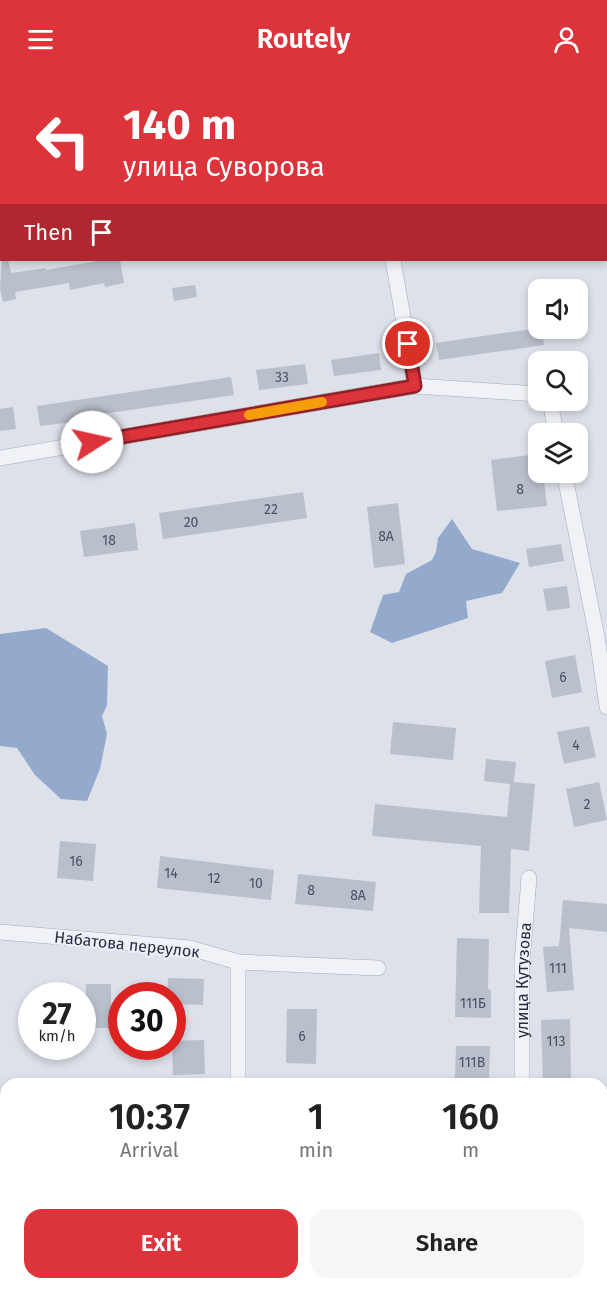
<!DOCTYPE html>
<meta charset="utf-8">
<style>
body{margin:0;font-family:"Fira Sans",sans-serif;background:#f6f6f6;color:#222;height:100vh;display:flex;flex-direction:column;font-size:22px;white-space:nowrap}
*{box-sizing:border-box;margin:0}
p{font-size:20px;color:#767676}
.icon{flex:none;width:33px;height:33px;fill:none;stroke:currentColor;stroke-width:2;stroke-linecap:round;stroke-linejoin:round}
.map{position:relative;flex:1;overflow:hidden}
.details{position:absolute;left:0px;top:1000px;width:608px;height:212px;display:flex;flex-direction:column;background:#fff;border-radius:18px 18px 0 0;box-shadow:0 3px 9px #0003}
.details>*{flex:none}
.hud{position:absolute;left:0px;top:0px;width:608px;height:183px;box-shadow:0 3px 9px #0003;background:#dd333b;color:#fff;overflow:hidden}
.fabs{position:absolute;left:528px;top:201px;display:grid;gap:12px}
.fabs a{display:grid;place-items:center;width:60px;height:60px;border-radius:12px;background:#fff;box-shadow:0 3px 9px #0003;font-size:30px}
.speed{position:absolute;left:18px;top:904px;display:flex;gap:12px;font-size:30px;font-weight:700;text-align:center}
.speed>*{display:grid;place-content:center;width:78px;height:78px;border-radius:50%;background:#fff;box-shadow:0 3px 9px #0003;line-height:1}
.speed small{font-size:15px;font-weight:400}
.speed .limit{border:9px solid #d22;background:#fff;color:#111}
.pin{position:absolute;display:grid;place-items:center;width:51px;height:51px;color:#fff;margin:-26px;border:3px solid #fff;border-radius:50%;box-shadow:0 2px 6px #0007}
.me{position:absolute;width:66px;margin:-33px;rotate:80deg;stroke-linejoin:round;filter:drop-shadow(0 0 4px #0008)}
.turn{display:flex;align-items:center;gap:21px;height:126px;padding:0 24px;font-size:27px}
.turn .icon{width:78px;height:78px;stroke-width:2.5}
.turn b{display:block;font-size:42px;line-height:51px}
.then{display:flex;align-items:center;height:57px;padding:0 24px;background:#0003;gap:12px;font-size:22px}
.eta{display:flex;justify-content:space-evenly;align-items:center;height:102px;text-align:center}
.eta b{font-size:36px;font-weight:600;line-height:42px}
.action{display:flex;gap:12px;margin-top:auto;padding:12px 24px}
.action a{flex:1;height:69px;border-radius:18px;background:#dd333b;color:#fff;font-size:24px;font-weight:600;line-height:69px;text-align:center}
.action a+a{background:#f6f6f6;color:#222}
header{display:flex;justify-content:space-between;align-items:center;height:78px;padding:0 24px;background:#dd333b;color:#fff;font-size:27px;font-weight:600}
.map>svg:first-child{display:block}
.water{fill:#94aacd}
.building{fill:#babfcc}
.lines{fill:none;stroke-linecap:round;stroke-linejoin:round}
.street-casing{stroke:#a6abb7;stroke-width:16}
.primary-casing{stroke:#9ba3b6;stroke-width:27}
.street{stroke:#f0f2f7;stroke-width:15}
.primary{stroke:#fff;stroke-width:26}
.route-casing{stroke:#902126;stroke-width:15}
.route{stroke:#dd333b;stroke-width:10}
.slow{stroke:#f59e0b;stroke-width:10}
.labels{text-anchor:middle;stroke-width:4.5;stroke-linejoin:round;paint-order:stroke}
.number-label{font-size:14px;fill:#4a5164}
.street-label{font-size:16px;fill:#252c41;stroke:#edf0f6}
</style>
<header><svg class="icon" aria-label="menu" viewBox="0 0 24 24"><path d="M4 6h16M4 12h16M4 18h16"/></svg>Routely<svg class="icon" aria-label="person" viewBox="0 0 24 24"><circle cx="12" cy="8" r="4"/><path d="M4 21q1-7 8-7t8 7"/></svg></header>
<div class="map">
<svg width="607" height="1211" viewBox="0 0 607 1211">
<rect width="100%" height="100%" fill="#dde1e9"/>
<!-- water -->
<g class="water">
<polygon points="452,441 472,471 520,485 502,515 466,523 468,540 392,565 370,554 383,517 399,514 406,496 432,482 436,474 438,460"/>
<polygon points="46,550 108,588 107,627 102,638 107,656 100,691 87,723 61,721 35,697 17,670 0,668 0,556"/>
</g>
<!-- building -->
<g class="building">
<polygon points="2,172 2,182 8,182 11,195 46,190 46,192 104,182 120,182 124,205 105,209 104,205 70,212 69,205 15,214 16,221 3,224 0,211"/>
<polygon points="195,207 197,219 174,223 172,210"/>
<polygon points="538,250 542,250 544,267 439,282 436,265"/>
<polygon points="379,275 381,292 334,298 331,282"/>
<polygon points="305,286 308,306 259,312 256,292"/>
<polygon points="231,299 234,317 88,338 88,342 40,348 37,328"/>
<polygon points="13,329 16,351 0,353 0,331"/>
<polygon points="538,376 538,394 543,394 547,428 497,433 491,382"/>
<polygon points="303,414 307,440 163,461 159,435"/>
<polygon points="398,425 405,486 374,490 367,429"/>
<polygon points="135,445 138,472 84,479 80,453"/>
<polygon points="561,466 564,483 529,489 526,471"/>
<polygon points="567,508 570,530 547,533 543,511"/>
<polygon points="575,577 582,614 552,620 545,583"/>
<polygon points="393,644 456,650 453,682 390,676"/>
<polygon points="589,648 596,679 564,686 557,654"/>
<polygon points="486,681 516,684 514,704 535,706 529,773 511,771 509,835 479,835 481,768 372,758 375,726 507,739 510,706 484,703"/>
<polygon points="599,704 607,742 574,749 566,711"/>
<polygon points="60,763 96,766 93,803 57,800"/>
<polygon points="160,778 274,792 271,822 157,810"/>
<polygon points="298,796 376,804 373,833 295,826"/>
<polygon points="563,822 607,826 607,854 569,850 574,912 547,914 543,869 559,868"/>
<polygon points="457,860 489,861 488,911 491,912 491,940 455,939"/>
<polygon points="168,900 204,901 203,927 172,926 172,918 167,918"/>
<rect x="86" y="906" width="25" height="44"/>
<polygon points="287,931 317,931 316,986 286,985"/>
<polygon points="570,941 571,1006 543,1006 541,942"/>
<polygon points="204,962 205,996 173,997 172,963"/>
<polygon points="456,968 490,968 489,1001 455,1000"/>
</g>
<g class="lines">
<defs>
<g id="street">
<polyline points="369,0 369,2"/>
<polyline points="606,53 607,53"/>
<polyline points="0,155 2,155"/>
<polyline points="393,182 415,308"/>
<polyline points="550,322 556,356"/>
<polyline points="0,380 415,308 538,316"/>
<polyline points="564,394 597,559 607,629"/>
<polyline points="0,854 190,870 238,884 238,1006"/>
<polyline points="238,884 378,890"/>
<path id="s1" d="M522,1006v-122l7,-84"/>
</g>
<g id="primary">
<polyline points="0,1187 6,1187"/>
<polyline points="602,1201 607,1200"/>
<polyline points="441,1206 584,1211"/>
</g>
</defs>
<!-- street casing -->
<use href="#street" class="street-casing"/>
<!-- primary casing -->
<use href="#primary" class="primary-casing"/>
<!-- street -->
<use href="#street" class="street"/>
<!-- primary -->
<use href="#primary" class="primary"/>
</g>
<g class="lines">
<defs>
<polyline id="route" points="92,364 415,308 408,266"/>
</defs>
<!-- route casing -->
<use href="#route" class="route-casing"/>
<!-- route -->
<use href="#route" class="route"/>
<!-- slow -->
<polyline class="slow" points="249,337 322,324"/>
</g>
<g class="labels">
<!-- number labels -->
<g class="number-label">
<text x="282" y="304">33</text>
<text x="520" y="416">8</text>
<text x="271" y="436">22</text>
<text x="191" y="449">20</text>
<text x="386" y="463">8А</text>
<text x="109" y="467">18</text>
<text x="563" y="604">6</text>
<text x="576" y="672">4</text>
<text x="587" y="731">2</text>
<text x="76" y="788">16</text>
<text x="171" y="800">14</text>
<text x="214" y="805">12</text>
<text x="256" y="810">10</text>
<text x="311" y="817">8</text>
<text x="358" y="822">8А</text>
<text x="558" y="895">111</text>
<text x="473" y="930">111Б</text>
<text x="302" y="963">6</text>
<text x="556" y="968">113</text>
<text x="472" y="989">111В</text>
</g>
<!-- street labels -->
<g class="street-label">
<text transform="translate(127 866) rotate(6)" y="6">Набатова переулок</text>
<text dy="6" stroke="none"><textPath href="#s1" startOffset="104">улица Кутузова</textPath></text>
</g>
</g>
</svg>
<div class="fabs">
<a><svg class="icon" aria-label="sound" viewBox="0 0 24 24"><path d="M4 9h4l5-4v14l-5-4H4zM17 9q2 3 0 6"/></svg></a>
<a><svg class="icon" aria-label="search" viewBox="0 0 24 24"><circle cx="10" cy="10" r="6"/><path d="M15 15l6 6"/></svg></a>
<a><svg class="icon" aria-label="layers" viewBox="0 0 24 24"><path d="M12 4l9 5-9 5-9-5zM3 14l9 5 9-5"/></svg></a>
</div>
<div class="speed"><div>27<small>km/h</small></div><div class="limit">30</div></div>
<div class="pin" style="left:408px;top:266px;background:#d93025"><svg class="icon" aria-label="arrive" viewBox="0 0 24 24"><path d="M6 21V4h12l-3 4 3 4H6"/></svg></div>
<svg class="me" style="left:92px;top:364px" viewBox="-20 -20 40 40"><circle r="19" fill="#fff"/><path d="M0-13L10 11 0 6-10 11z" fill="#dd333b"/></svg>
<div class="hud">
<div class="turn"><svg class="icon" aria-label="left" viewBox="0 0 24 24"><path d="M17 20v-9H6M10 6l-5 5 5 5"/></svg><div><b>140 m</b>улица Суворова</div></div>
<div class="then">Then<svg class="icon" aria-label="arrive" viewBox="0 0 24 24"><path d="M6 21V4h12l-3 4 3 4H6"/></svg></div>
</div>
<section class="details">
<div class="eta">
<div><b>10:37</b><p>Arrival</p></div>
<div><b>1</b><p>min</p></div>
<div><b>160</b><p>m</p></div>
</div>
<div class="action"><a>Exit</a><a>Share</a></div>
</section>
</div>
